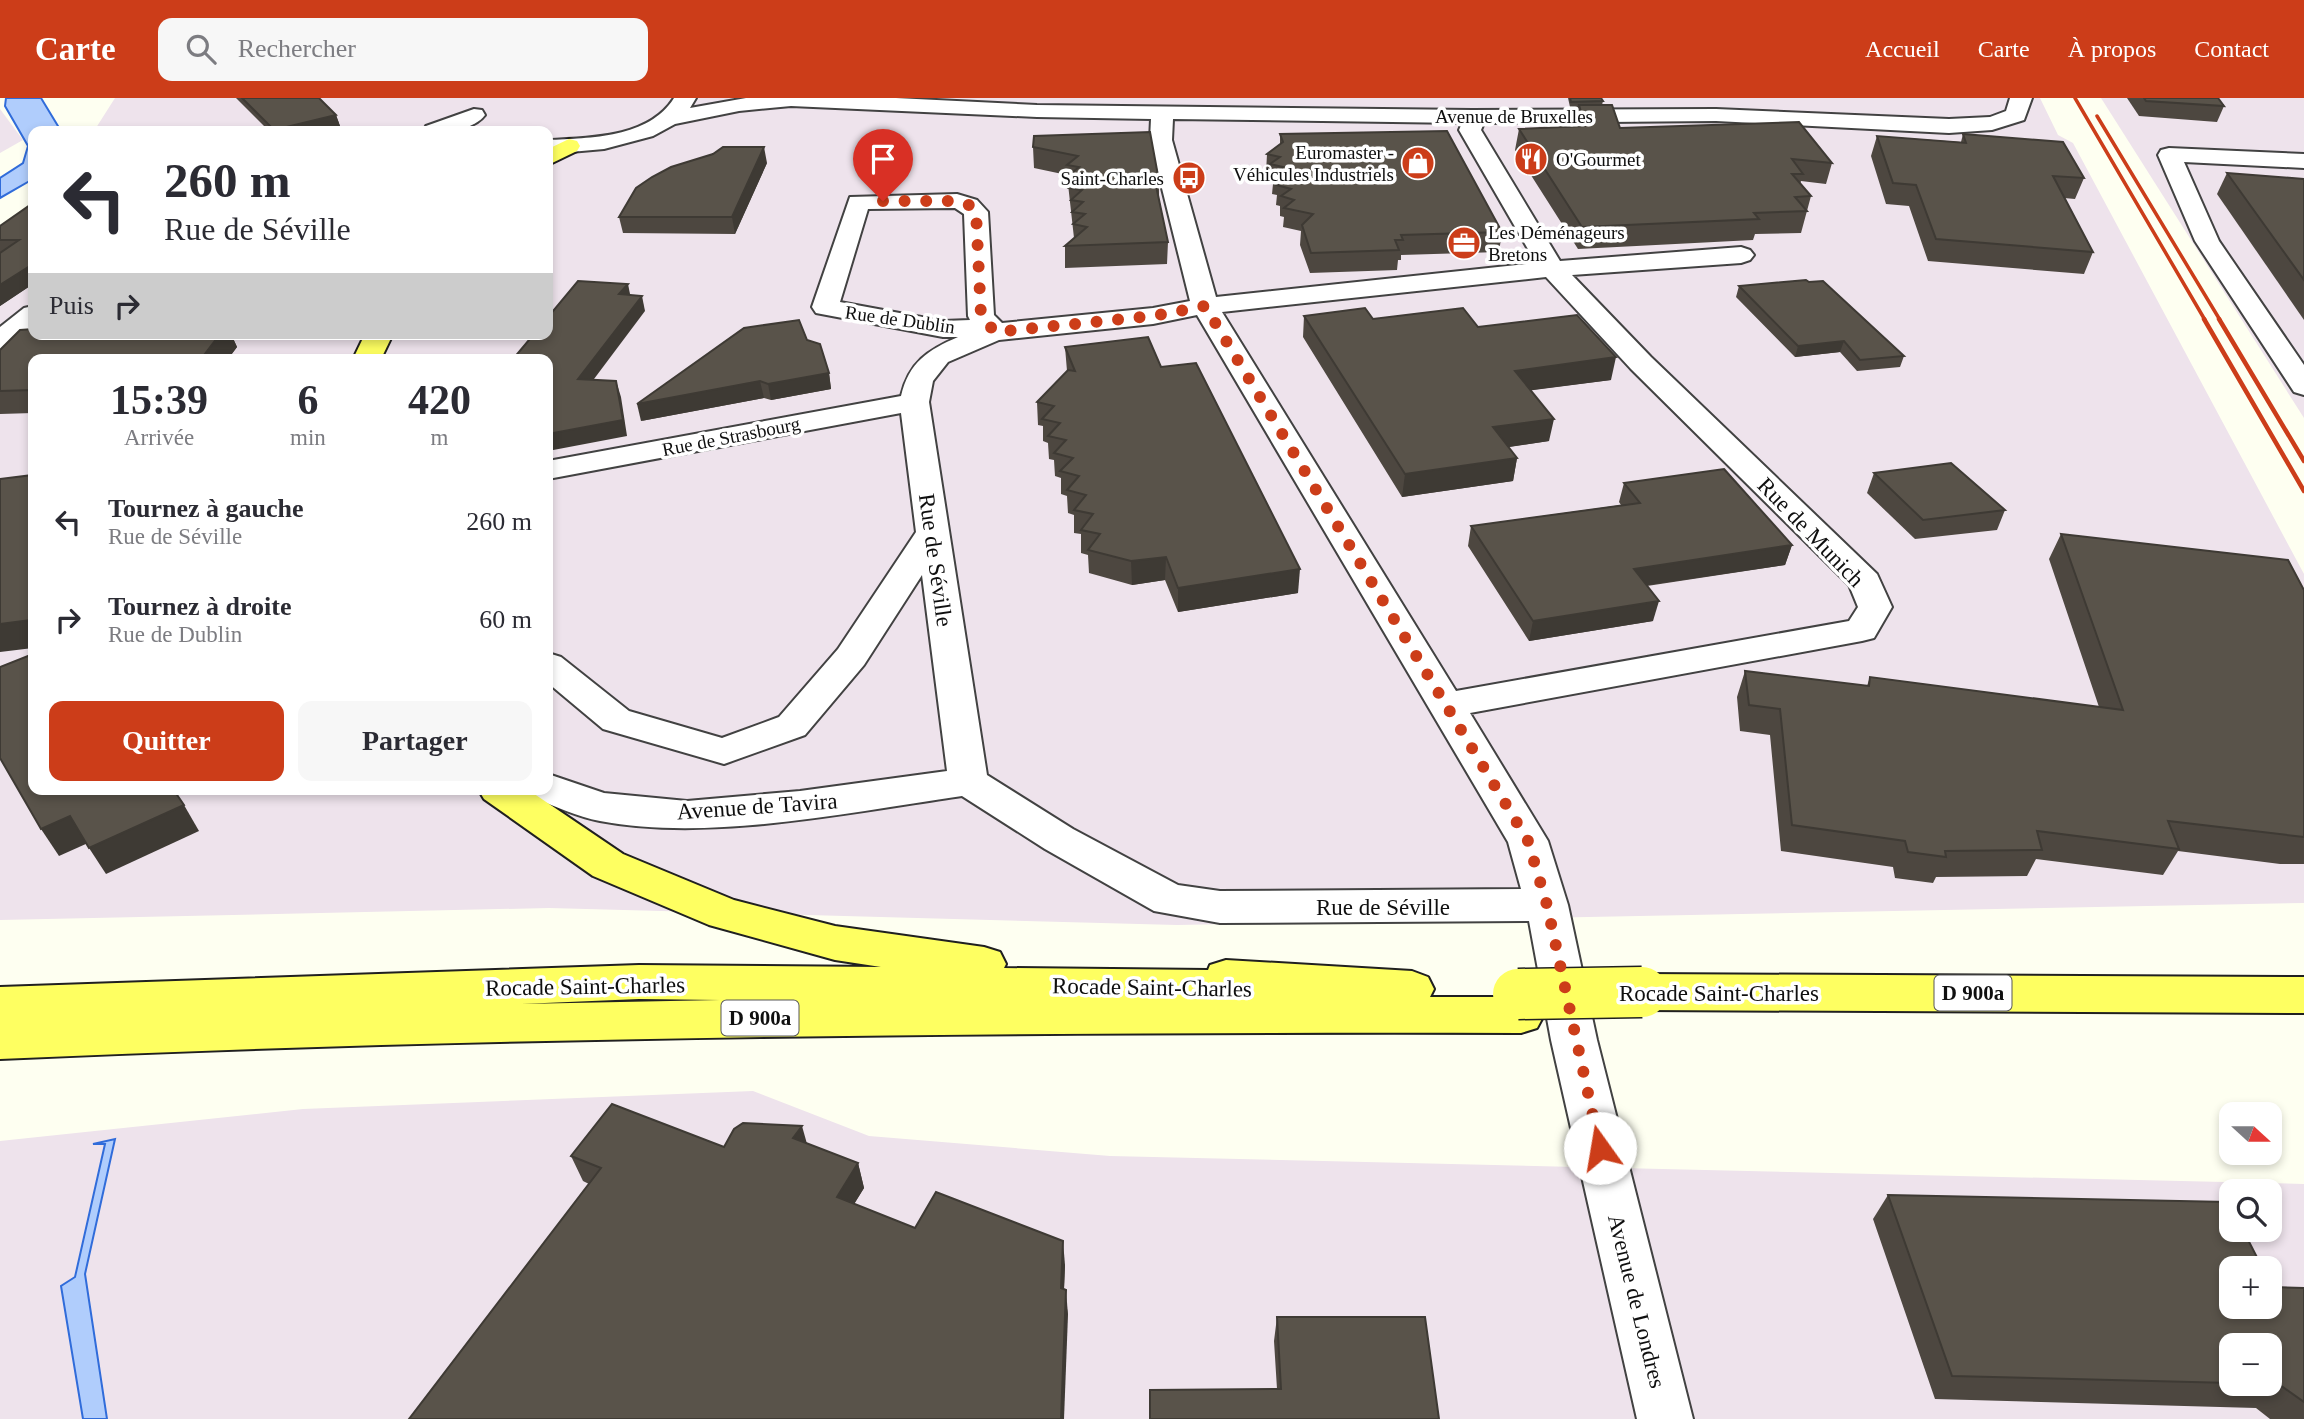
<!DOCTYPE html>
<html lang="fr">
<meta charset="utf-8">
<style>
body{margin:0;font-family:Georgia,serif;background:#f7f7f7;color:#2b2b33;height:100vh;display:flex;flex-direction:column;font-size:26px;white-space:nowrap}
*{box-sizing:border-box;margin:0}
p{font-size:23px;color:#7c7c81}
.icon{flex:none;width:38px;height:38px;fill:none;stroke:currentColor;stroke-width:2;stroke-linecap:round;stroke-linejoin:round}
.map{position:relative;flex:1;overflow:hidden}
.details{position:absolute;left:28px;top:256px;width:525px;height:441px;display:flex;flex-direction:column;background:#fff;border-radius:14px;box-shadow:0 4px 10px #0003}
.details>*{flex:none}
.hud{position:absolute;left:28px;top:28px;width:525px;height:214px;border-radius:14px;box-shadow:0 4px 10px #0003;background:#fff;color:#2b2b33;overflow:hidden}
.needle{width:46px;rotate:111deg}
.controls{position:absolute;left:2219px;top:1004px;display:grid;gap:14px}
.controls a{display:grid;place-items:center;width:63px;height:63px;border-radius:14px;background:#fff;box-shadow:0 4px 10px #0003;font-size:35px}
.pin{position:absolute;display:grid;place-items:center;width:60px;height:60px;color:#fff;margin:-72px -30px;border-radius:50% 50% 50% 0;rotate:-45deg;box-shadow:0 0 7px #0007}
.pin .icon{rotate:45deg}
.me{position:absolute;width:77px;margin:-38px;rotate:347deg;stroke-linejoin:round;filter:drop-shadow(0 0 5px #0008)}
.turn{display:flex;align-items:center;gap:24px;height:147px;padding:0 21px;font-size:32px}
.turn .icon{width:91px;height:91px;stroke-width:2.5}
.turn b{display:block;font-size:49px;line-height:60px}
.then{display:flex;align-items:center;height:66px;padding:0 21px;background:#0003;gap:14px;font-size:26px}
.eta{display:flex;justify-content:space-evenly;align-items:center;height:119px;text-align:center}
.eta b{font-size:42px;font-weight:700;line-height:49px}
.cta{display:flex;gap:14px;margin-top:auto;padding:14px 21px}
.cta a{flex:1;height:80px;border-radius:14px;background:#cc3d19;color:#fff;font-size:28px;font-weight:700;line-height:80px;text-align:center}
.cta a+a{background:#f7f7f7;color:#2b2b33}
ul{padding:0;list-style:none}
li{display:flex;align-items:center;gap:21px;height:98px;padding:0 21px}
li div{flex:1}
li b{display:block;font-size:26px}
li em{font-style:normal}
header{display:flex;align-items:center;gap:42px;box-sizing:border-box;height:98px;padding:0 35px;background:#cc3d19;color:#fff}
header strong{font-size:33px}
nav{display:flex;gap:38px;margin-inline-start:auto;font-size:24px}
.search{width:490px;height:63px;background:#f7f7f7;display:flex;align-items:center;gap:18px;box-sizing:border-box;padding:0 24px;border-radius:14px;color:#7c7c81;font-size:26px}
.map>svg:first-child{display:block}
.industrial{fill:#eee3ec;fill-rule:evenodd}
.water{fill:#b0cdfc;stroke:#306cda;stroke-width:2}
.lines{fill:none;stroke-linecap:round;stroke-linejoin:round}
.minor-casing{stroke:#424242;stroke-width:4}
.major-casing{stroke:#202020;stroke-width:4}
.minor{fill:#fff;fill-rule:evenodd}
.major{fill:#feff61;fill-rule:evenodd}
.rail-far1{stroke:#cc3d19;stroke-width:3.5}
.rail{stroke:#cc3d19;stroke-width:4.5}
.major-bridge-casing{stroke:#202020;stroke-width:53;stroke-linecap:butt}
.major-bridge{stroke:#feff61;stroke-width:50}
.wall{fill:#4d4740;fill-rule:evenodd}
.shaded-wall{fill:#3e3a34}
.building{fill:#59534a;stroke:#3e3a34;stroke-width:2}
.route{stroke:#cc3d19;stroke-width:12;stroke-dasharray:0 21.6}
.labels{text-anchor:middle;stroke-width:7;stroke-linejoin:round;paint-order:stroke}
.far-street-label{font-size:19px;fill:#0f0f0f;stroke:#fff}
.far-poi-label{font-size:19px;fill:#0f0f0f;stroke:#fff;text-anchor:end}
.shield{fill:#fff;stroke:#575757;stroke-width:2}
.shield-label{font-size:21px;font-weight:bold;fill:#0f0f0f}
.street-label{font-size:23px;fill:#0f0f0f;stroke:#fff}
</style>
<header>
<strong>Carte</strong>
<div class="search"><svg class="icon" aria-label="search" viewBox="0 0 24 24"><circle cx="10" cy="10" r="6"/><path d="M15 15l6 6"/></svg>Rechercher</div>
<nav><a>Accueil</a><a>Carte</a><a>À propos</a><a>Contact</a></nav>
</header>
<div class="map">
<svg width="2304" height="1321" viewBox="0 0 2304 1321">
<rect width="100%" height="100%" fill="#fefff1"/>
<!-- industrial -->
<g class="industrial">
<path d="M115,0h1925l18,37 15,8 231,431v329l-1127,22 -628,-17 -549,12v-693l33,-21v128h515v-203h-454zM33,261h515v430h-515z"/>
<polygon points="2101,0 2304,0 2304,320"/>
<polygon points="0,11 23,42 0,55"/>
<path d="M753,993l116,45 241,20 1194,28v235h-2304v-278l303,-32zM2231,1094h39v38h-39zM2231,1171h39v38h-39zM2231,1248h39v38h-39z"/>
</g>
<!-- water -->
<g class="water">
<polygon points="6,0 41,0 61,33 33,33 33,81 0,100 0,80 23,65 28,48 5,8"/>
<polygon points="115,1041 85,1176 107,1321 83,1321 61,1188 75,1179 105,1046 93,1046"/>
</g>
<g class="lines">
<defs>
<g id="minor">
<path d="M674,0h22l-6,10 56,-10h150l141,7 435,5 244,-1 233,10 41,-2 16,-6 4,-13h22l-8,22 -32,10 -43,3 -233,-12 -232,2 -3,7 79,131 181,-14 9,3 4,5 -4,5 -9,3 -169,12 79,82 226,217 15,33 -18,31 -12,3 -392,72 78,128 20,64 29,135 96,379h-56l-86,-379 -22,-119 -309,2 -66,-12 -109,-62 -83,-53c-111,16 -253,46 -362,25 -23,-4 -45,-15 -66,-23l-5,-9h19v-15l56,19 83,8 113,-10 147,-20 -25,-196 -58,90 -59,70 -81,29 -121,-35 -55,-46v-30l13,4 68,54 93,27 57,-21 59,-68 78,-117 -15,-119 -353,66v-18l353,-65c8,-34 27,-46 57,-59h-15l-127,-24 -4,-6 38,-110 107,-3 20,6 11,12 6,103 8,8 151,-15 37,-7 -40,-161 1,-21 -114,-2 -246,-11 -52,5 -64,13 -22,12 -49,13 -56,5v-14c42,-2 101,-2 126,-42zM1173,21l289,4 -3,7 77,133 -320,34 -44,-157zM955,110l9,6 4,102 2,4 -27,1 -103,-19 28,-93zM1546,179l85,92 218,216 9,22 -9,14 -393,70 -234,-379zM1197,217l311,527 13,47 -301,2 -42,-6 -105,-56 -86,-54 -58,-373 4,-21 15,-19 51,-22 154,-16z"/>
<path d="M474,11l8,1 3,5c-13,17 -43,17 -62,16l3,-5z"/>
<polygon points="2169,50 2304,56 2304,70 2184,64 2219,143 2304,267 2304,297 2294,294 2195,143 2158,57 2161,52"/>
<polygon points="33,208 33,229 10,249 0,251 0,229 24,210"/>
</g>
<g id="major">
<polygon points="569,41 577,43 580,48 577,53 548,67 548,51"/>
<polygon points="365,236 393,236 381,261 353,261"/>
<path d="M478,691h49l96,65 111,46 101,26 149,21 16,5 6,12 -2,4 204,2 2,-5 16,-5 186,11 16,6 6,12 -4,8h91l16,5 7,13 -7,13 -16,5c-507,-1 -1014,3 -1521,26v-72l639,-22 242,2 -46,-7 -126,-35 -116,-49 -109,-77zM639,901l81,1 -199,4z"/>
<polygon points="1642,876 2304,879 2304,915 1642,912 1626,906 1620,894 1626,882"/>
</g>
</defs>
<!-- minor casing -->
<use href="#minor" class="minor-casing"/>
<!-- major casing -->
<use href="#major" class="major-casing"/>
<!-- minor -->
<use href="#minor" class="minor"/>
<!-- major -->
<use href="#major" class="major"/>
<!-- rail-far1 -->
<g class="rail-far1">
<polyline points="2075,0 2205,222"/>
<polyline points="2097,18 2220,222"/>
</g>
<!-- rail -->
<g class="rail">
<polyline points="2204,221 2304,393"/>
<polyline points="2219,221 2304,363"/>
</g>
<defs>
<polyline id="major-bridge" points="1518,896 1642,894"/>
</defs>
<!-- major-bridge casing -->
<use href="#major-bridge" class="major-bridge-casing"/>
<!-- major-bridge -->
<use href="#major-bridge" class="major-bridge"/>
</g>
<!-- wall -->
<g class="wall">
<polygon points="236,0 319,0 336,17 340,28 316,33 269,33"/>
<polygon points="1568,0 1601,0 1603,3 1602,7 1620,30 1832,65 1826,86 1801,83 1800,86 1811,98 1801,135 1755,136 1753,142 1578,151 1515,52 1519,31 1576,28 1578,9 1570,9"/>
<polygon points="2127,0 2218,0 2224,8 2217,24 2139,18"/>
<polygon points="1280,36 1502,134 1499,154 1401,157 1401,162 1398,162 1397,172 1310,175 1300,147 1301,133 1283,129 1284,119 1280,118 1280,108 1276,107 1277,97 1272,96 1273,86 1269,86 1269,76 1266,75 1267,56 1280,47"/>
<polygon points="1963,36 2084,80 2075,101 2064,100 2093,154 2084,176 1928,163 1909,108 1886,106 1871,58 1877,38 1961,44"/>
<polygon points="1034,38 1159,83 1159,100 1168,144 1167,166 1065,170 1065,148 1074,140 1067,77 1034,70 1033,49"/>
<polygon points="767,65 735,136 623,135 619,119"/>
<polygon points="2227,75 2304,81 2304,222 2217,96"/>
<polygon points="33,105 33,186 0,208 0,128"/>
<polygon points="1739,188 1904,258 1900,269 1857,273 1840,254 1795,259 1736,199"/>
<polygon points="1304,218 1373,221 1478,229 1611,282 1531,292 1549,343 1508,349 1517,360 1513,383 1402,399 1303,239"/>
<polygon points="33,236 231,236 237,249 228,261 33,261 33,315 0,316 0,252"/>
<polygon points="807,242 829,275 831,291 771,302 764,300 641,323"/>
<polygon points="1065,249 1161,269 1298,495 1178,514 1165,482 1132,487 1089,475 1088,457 1081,455 1081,436 1074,435 1074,417 1068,415 1067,398 1061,396 1061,380 1055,378 1054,362 1049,361 1048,345 1043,343 1043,328 1038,327 1037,304 1067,273"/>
<polygon points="1874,375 2005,412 1997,432 1915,441 1867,395"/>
<polygon points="1624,385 1792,447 1785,467 1647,488 1653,523 1529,543 1468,448 1471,428 1621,407 1619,404"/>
<polygon points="2061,436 2304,492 2304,766 2280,766 2178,753 2163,777 2036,761 2027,778 1936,779 1933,785 1895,780 1893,769 1781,753 1770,637 1740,633 1737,599 1745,573 1867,588 1870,579 2099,609 2049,461"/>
<polygon points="807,1046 858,1065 864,1090 854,1106 915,1130 1065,1167 1064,1191 1068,1217 589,1086 583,1083 571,1058 724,1049"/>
<path d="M1888,1097l385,92 31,1v131h-34l-14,-11 -321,-9 -62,-180zM2231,1248l39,38h-39z"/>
<polygon points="1277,1219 1439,1321 1277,1291 1274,1243"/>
</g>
<!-- shaded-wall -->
<g class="shaded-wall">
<polygon points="336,17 340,28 316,33 275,33 274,32"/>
<polygon points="764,49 767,65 735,136 732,119"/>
<polygon points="33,166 33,186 0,208 0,187"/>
<polygon points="628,186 631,201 619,196"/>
<polygon points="642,198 645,213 582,297 578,281"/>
<polygon points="220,236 231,236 237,249 228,261 201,261"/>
<polygon points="1844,243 1840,254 1795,259 1798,248"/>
<polygon points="1616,259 1611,282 1511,295 1515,273"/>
<polygon points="829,275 831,291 771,302 768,286"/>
<polygon points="616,283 621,299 627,338 548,353 548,336"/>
<polygon points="760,283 764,300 641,323 637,306"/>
<polygon points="1554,321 1549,343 1489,352 1493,329"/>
<polygon points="1517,360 1513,383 1402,399 1405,376"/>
<polygon points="1792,447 1785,467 1628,490 1634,471"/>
<polygon points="1166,459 1165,482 1132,487 1131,463"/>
<polygon points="1300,471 1298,495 1178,514 1178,490"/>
<polygon points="1659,503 1653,523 1529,543 1533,523"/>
<polygon points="33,517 33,550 0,554 0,526"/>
<polygon points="184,707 199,733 106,776 89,750"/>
<polygon points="70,718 88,745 59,758 41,731"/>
<polygon points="802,1028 809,1053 793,1040"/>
<polygon points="858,1065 864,1090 843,1124 837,1099"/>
<polygon points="1063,1143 1065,1167 1063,1215 1061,1190"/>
<polygon points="1066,1192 1068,1217 1064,1321 1061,1321"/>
</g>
<!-- building -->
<g class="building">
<polygon points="242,0 319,0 336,17 274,32"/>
<polygon points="1570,0 1601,0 1603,3 1571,4"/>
<polygon points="2144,0 2218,0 2224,8 2146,3"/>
<polygon points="1579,7 1612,7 1620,30 1799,24 1832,65 1792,61 1803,76 1792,76 1811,98 1795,99 1807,113 1754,115 1759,121 1582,129 1519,31 1585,28"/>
<polygon points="1447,33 1502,134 1401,137 1403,142 1395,142 1399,152 1311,155 1302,127 1313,116 1284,110 1294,102 1281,98 1291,91 1277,87 1287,80 1273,77 1283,69 1270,66 1280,59 1267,56 1283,44 1280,36"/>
<polygon points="1150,34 1159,83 1155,83 1168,144 1065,148 1087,129 1073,126 1085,116 1072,114 1083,104 1071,102 1082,92 1069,90 1080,81 1068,78 1079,69 1067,67 1078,58 1033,49 1034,38"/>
<polygon points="1963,36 2063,44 2084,80 2053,78 2093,154 1936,141 1916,87 1893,85 1877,38 1966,45"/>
<polygon points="723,49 764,49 732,119 619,119 636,90 652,79 671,69 713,56"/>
<polygon points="2227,75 2304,81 2304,182"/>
<polygon points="33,105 33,166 0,187 0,155 19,142 0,142 0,128"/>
<polygon points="1806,182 1809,184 1823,183 1904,258 1860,262 1844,243 1798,248 1739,188"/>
<polygon points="578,183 628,186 619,196 642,198 578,281 616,283 623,322 548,336 548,261 513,261 534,236 548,236 548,219"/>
<polygon points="1365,210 1373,221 1463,210 1478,229 1577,217 1616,259 1515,273 1554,321 1493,329 1517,360 1405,376 1304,218"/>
<polygon points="799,222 807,242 820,246 829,275 768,286 760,283 637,306 744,230"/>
<polygon points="33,231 33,236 220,236 201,261 33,261 33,292 0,293 0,252 20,232"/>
<polygon points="1148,239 1161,269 1196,265 1300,471 1178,490 1166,459 1131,463 1088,452 1100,436 1081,432 1093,416 1074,412 1086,397 1067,392 1079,378 1060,373 1073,360 1054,355 1066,342 1048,338 1060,325 1042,321 1054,308 1037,304 1068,272 1075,273 1065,249"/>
<polygon points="1951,365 2005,412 1923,422 1874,375"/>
<polygon points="1724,371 1792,447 1634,471 1659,503 1533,523 1471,428 1640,405 1624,385"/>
<polygon points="33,377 33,517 31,522 0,526 0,381"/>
<polygon points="2061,436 2288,462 2304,492 2304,739 2168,723 2179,751 2037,733 2042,752 1945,753 1946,759 1908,754 1905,743 1792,727 1780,611 1749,607 1745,573 1869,588 1870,579 2123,612"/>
<polygon points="33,556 33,691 173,691 184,707 89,750 70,718 41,731 0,660 0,569"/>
<polygon points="612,1006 724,1049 734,1031 743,1025 802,1028 793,1040 858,1065 837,1099 915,1130 936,1094 1063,1143 1061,1190 1066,1192 1061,1321 409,1321 601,1070 571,1058"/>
<polygon points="1888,1097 2228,1104 2231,1110 2231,1132 2243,1132 2263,1171 2231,1171 2231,1209 2270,1209 2270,1184 2273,1189 2304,1190 2304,1304 2280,1287 2270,1286 2270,1248 2231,1248 2231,1285 1952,1278"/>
<polygon points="1277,1219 1425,1219 1439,1321 1150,1321 1150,1292 1281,1291"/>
</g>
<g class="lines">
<!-- route -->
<polyline class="route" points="883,103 957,103 969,107 976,114 981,218 995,234 1153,218 1205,208 1528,743 1547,807 1600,1050"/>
</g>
<!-- icons -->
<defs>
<symbol id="restaurant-disc" viewBox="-11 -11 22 22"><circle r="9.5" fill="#cc3d19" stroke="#fff"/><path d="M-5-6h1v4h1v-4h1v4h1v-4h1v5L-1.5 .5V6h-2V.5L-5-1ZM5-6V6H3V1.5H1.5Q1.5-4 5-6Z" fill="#fff"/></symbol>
<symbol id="shop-disc" viewBox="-11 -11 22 22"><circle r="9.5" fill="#cc3d19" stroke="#fff"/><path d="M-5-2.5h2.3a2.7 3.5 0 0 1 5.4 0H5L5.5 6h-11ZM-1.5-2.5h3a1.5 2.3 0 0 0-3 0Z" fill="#fff"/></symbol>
<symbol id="bus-disc" viewBox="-11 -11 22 22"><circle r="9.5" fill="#cc3d19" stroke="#fff"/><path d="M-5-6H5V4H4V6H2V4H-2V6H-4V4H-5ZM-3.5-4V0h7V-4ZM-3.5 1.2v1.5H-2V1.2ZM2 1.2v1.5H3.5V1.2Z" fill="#fff"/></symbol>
<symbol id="office-disc" viewBox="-11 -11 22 22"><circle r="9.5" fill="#cc3d19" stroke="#fff"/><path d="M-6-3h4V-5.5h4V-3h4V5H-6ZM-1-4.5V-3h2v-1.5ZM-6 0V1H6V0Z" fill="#fff"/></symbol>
</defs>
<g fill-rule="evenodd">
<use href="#restaurant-disc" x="1512" y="42" width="38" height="38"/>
<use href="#shop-disc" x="1399" y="46" width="38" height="38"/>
<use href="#bus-disc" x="1170" y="61" width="38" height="38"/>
<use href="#office-disc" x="1445" y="126" width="38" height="38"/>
</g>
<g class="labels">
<!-- far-street labels -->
<g class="far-street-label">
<text x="1514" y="25">Avenue de Bruxelles</text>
<text transform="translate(900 221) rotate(8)" y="7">Rue de Dublin</text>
<text transform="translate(731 338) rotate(-11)" y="7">Rue de Strasbourg</text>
</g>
<!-- far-poi labels -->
<g class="far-poi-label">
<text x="1394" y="61">Euromaster -<tspan x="1394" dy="22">Véhicules Industriels</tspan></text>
<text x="1556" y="68" text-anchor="start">O'Gourmet</text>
<text x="1164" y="87">Saint-Charles</text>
<text x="1488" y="141" text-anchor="start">Les Déménageurs<tspan x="1488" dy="22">Bretons</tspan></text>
</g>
<!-- shield labels -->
<g class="shield">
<rect x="1934.5" y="877.5" width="77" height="35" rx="5"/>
<rect x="721.5" y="902.5" width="77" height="35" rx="5"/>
</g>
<g class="shield-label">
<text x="1973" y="902">D 900a</text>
<text x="760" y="927">D 900a</text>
</g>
<!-- street labels -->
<g class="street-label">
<text transform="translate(1811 434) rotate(46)" y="8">Rue de Munich</text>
<text transform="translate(936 462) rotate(82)" y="8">Rue de Séville</text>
<text transform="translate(757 708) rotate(-4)" y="8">Avenue de Tavira</text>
<text x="1383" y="817">Rue de Séville</text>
<text transform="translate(585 888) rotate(-1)" y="8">Rocade Saint-Charles</text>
<text transform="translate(1152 889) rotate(1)" y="8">Rocade Saint-Charles</text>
<text x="1719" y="903">Rocade Saint-Charles</text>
<text transform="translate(1637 1203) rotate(76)" y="8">Avenue de Londres</text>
</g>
</g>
</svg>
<div class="controls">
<a><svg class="needle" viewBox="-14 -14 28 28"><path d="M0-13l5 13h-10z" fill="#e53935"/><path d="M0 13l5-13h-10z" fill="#7c7c81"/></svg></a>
<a><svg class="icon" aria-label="search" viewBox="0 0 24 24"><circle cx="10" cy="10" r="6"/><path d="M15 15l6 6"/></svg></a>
<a>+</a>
<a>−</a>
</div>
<div class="pin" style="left:883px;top:103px;background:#d93025"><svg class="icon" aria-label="arrive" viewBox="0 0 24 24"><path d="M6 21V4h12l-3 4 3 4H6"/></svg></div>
<svg class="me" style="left:1600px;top:1050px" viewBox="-20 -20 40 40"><circle r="19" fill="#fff"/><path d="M0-13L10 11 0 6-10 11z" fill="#cc3d19"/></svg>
<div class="hud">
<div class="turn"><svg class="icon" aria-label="left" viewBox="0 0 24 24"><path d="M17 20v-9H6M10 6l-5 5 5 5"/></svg><div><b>260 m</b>Rue de Séville</div></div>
<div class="then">Puis<svg class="icon" aria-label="right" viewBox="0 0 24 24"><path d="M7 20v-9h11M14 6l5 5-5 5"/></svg></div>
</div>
<section class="details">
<div class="eta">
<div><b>15:39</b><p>Arrivée</p></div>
<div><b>6</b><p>min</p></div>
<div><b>420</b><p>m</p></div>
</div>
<ul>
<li><svg class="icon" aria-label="left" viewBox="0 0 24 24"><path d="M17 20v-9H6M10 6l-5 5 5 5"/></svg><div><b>Tournez à gauche</b><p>Rue de Séville</p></div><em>260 m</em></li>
<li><svg class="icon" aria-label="right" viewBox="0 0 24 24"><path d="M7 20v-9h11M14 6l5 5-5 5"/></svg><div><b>Tournez à droite</b><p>Rue de Dublin</p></div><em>60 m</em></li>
</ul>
<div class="cta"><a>Quitter</a><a>Partager</a></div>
</section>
</div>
